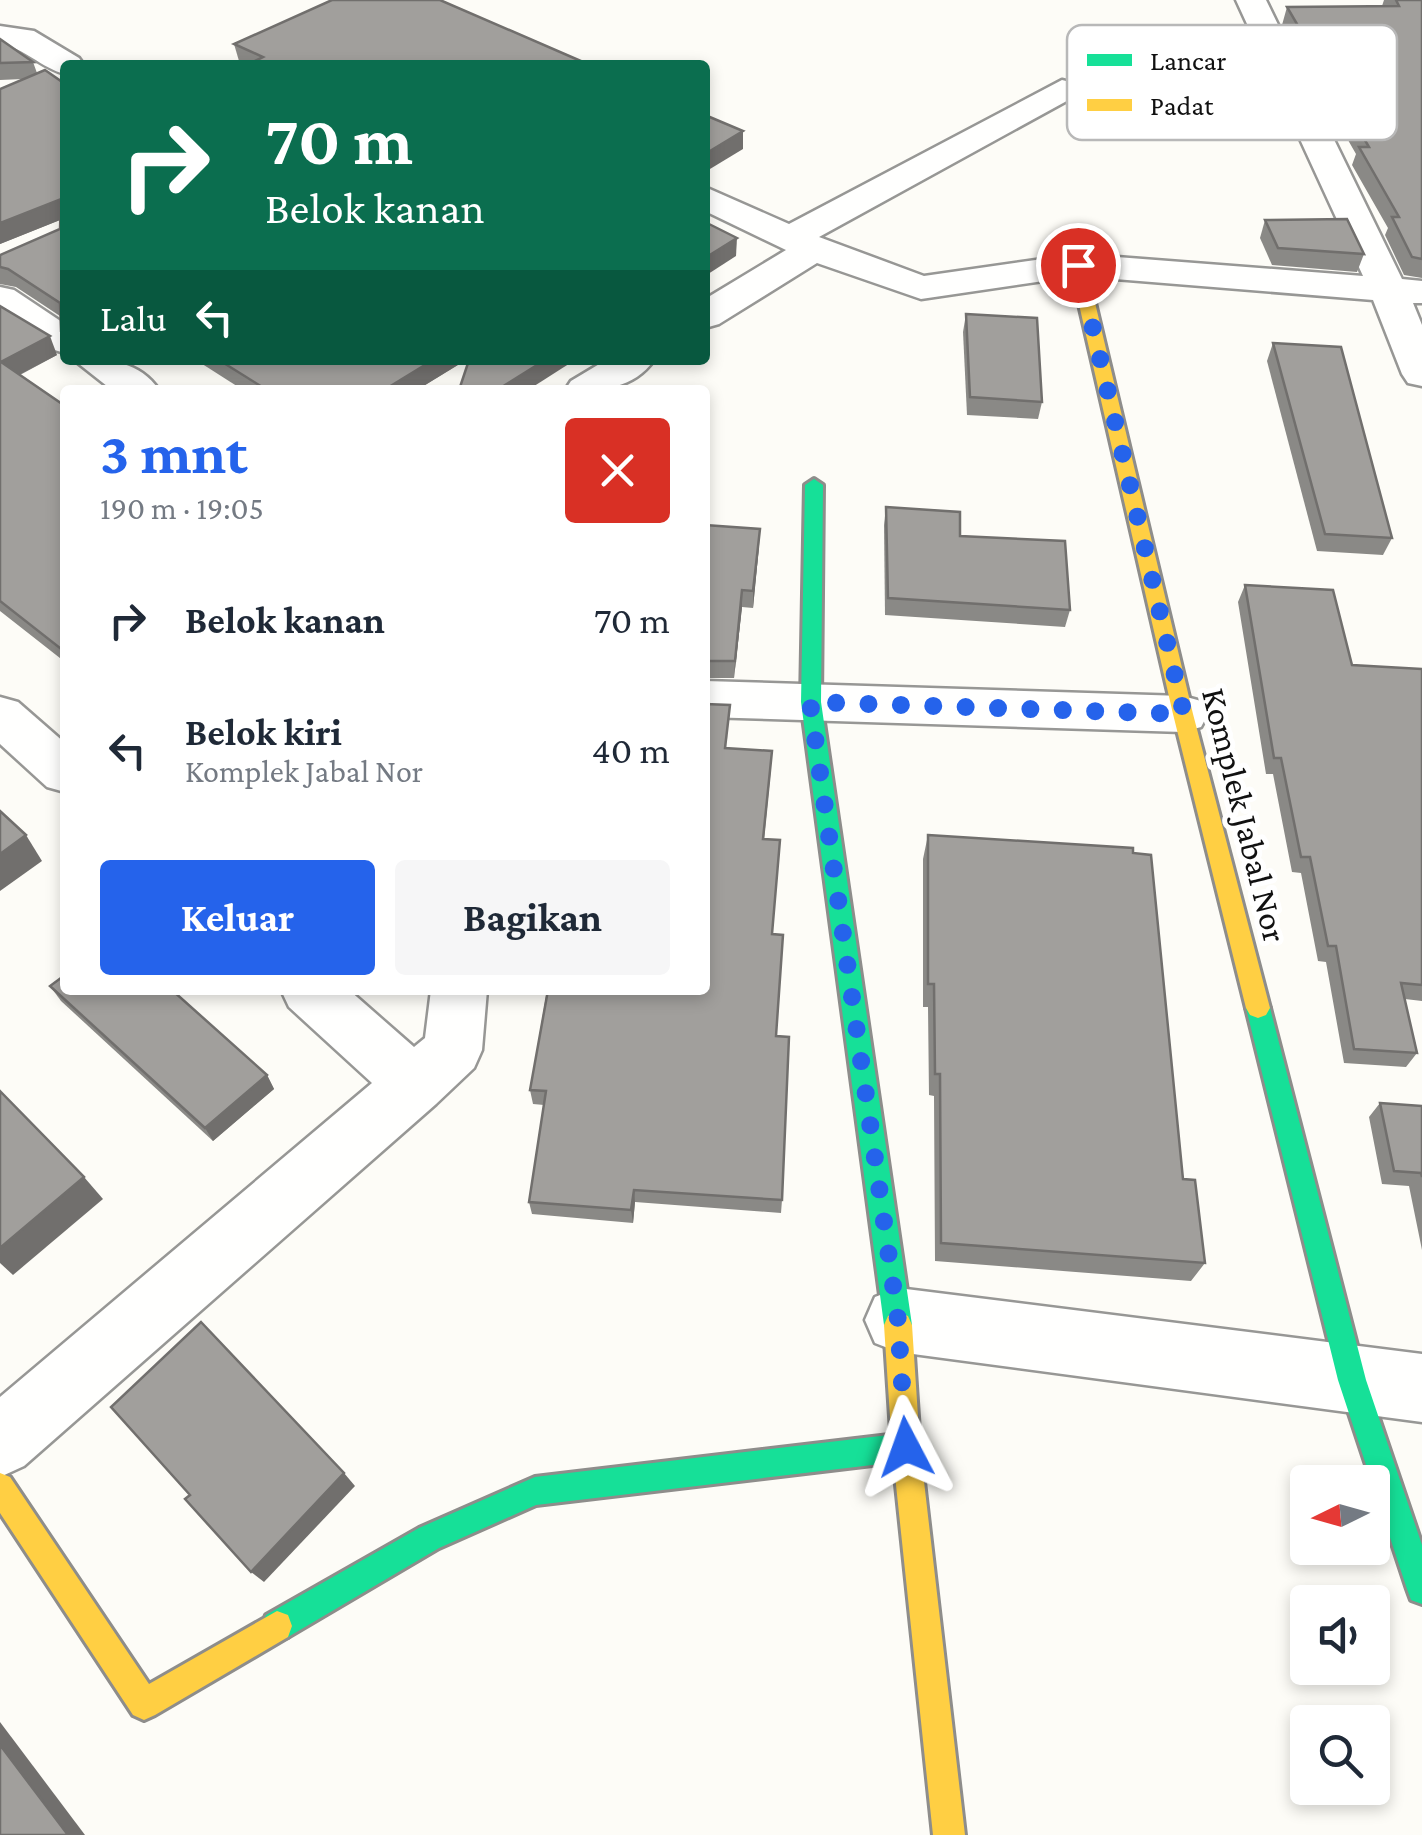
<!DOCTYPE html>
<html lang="id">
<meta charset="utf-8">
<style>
body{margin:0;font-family:"Crimson Pro",serif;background:#f6f6f7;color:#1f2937;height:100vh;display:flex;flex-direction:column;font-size:38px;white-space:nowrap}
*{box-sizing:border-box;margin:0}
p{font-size:32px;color:#747a83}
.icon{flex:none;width:55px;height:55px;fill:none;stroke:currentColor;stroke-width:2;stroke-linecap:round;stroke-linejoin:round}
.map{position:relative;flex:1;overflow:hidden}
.side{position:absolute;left:60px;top:385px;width:650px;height:610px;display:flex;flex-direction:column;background:#fff;border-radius:10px;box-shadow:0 5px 15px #0003}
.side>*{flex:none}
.guide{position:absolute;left:60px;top:60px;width:650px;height:305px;border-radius:10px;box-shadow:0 5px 15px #0003;background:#0b6e4f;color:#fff;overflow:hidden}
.needle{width:65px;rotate:265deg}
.tools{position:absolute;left:1290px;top:1465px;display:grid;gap:20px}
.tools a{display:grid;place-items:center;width:100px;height:100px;border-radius:10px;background:#fff;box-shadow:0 5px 15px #0003;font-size:50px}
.pin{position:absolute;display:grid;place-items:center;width:85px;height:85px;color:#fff;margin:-42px;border:5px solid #fff;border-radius:50%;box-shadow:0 2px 10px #0007}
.me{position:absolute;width:110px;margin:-55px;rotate:356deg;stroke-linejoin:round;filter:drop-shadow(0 0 8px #0008)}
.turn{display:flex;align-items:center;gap:35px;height:210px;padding:0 40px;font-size:45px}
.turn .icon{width:130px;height:130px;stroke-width:2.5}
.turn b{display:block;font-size:70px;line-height:85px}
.then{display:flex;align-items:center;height:95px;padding:0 40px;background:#0003;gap:20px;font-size:38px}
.round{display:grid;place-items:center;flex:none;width:105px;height:105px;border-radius:10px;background:#f6f6f7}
.summary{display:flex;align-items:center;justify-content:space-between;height:170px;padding:0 40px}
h1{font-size:60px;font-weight:700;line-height:75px;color:#2563eb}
.primary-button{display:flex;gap:20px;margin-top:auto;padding:20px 40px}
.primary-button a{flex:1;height:115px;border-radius:10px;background:#2563eb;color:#fff;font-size:40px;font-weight:700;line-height:115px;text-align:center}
.primary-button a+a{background:#f6f6f7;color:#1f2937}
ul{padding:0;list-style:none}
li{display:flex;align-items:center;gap:30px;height:130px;padding:0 40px}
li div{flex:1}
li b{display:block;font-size:38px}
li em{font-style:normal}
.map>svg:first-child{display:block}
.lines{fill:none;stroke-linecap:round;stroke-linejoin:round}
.street-casing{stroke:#979795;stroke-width:5}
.fast-casing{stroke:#8e8d8b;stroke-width:6}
.slow-casing{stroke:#8e8d8b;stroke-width:6}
.street{fill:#fffffe;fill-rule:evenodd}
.fast{fill:#16e098;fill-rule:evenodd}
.slow{fill:#ffcf43;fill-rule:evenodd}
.wall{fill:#8a8986}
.shaded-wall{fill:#716f6d}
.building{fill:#a19f9c;stroke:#716f6d;stroke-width:2.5}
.route{stroke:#2563eb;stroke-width:18;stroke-dasharray:0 32.4}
.labels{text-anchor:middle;stroke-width:10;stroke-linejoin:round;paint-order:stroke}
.street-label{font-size:35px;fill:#111;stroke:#fff}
.key{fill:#fff;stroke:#b8b8b8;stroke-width:2.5}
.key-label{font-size:28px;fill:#111}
</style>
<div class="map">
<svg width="1422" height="1835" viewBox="0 0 1422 1835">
<rect width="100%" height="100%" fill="#fdfcf7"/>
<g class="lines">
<defs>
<g id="street">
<polygon points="1236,0 1266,0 1402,279 1422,281 1422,303 1413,303 1422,325 1422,386 1408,383 1402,374 1373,300 1078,276 921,299 817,263 719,324 705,328 705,299 786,250 705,211 705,187 789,224 1062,80 1074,83 1078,90 1074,97 819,237 924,276 1078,254 1363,276"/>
<path d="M0,26l34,5 45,27 5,7h-19v9c-24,-6 -40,-26 -65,-30z"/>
<polygon points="0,287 14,290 65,324 65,353 51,349 0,315"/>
<path d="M74,360c33,0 64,-1 85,30h-47z"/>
<path d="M606,360h48c-22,31 -55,30 -89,30l6,-9z"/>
<polygon points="705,681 1183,696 1201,701 1208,714 1201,727 1183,732 705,717"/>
<polygon points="0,697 18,702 65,743 65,792 47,787 0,744"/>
<polygon points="281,990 349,990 414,1047 425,1038 431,990 487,990 482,1050 474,1068 436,1104 24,1466 0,1477 0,1397 372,1083 289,1007"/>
<polygon points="898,1288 1422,1354 1422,1422 898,1352 875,1343 865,1320 875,1297"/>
</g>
<g id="fast">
<polygon points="814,479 823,485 821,702 912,1325 908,1334 898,1338 888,1334 884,1325 801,702 805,485"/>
<polygon points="1258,998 1266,1001 1270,1008 1366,1380 1422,1545 1422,1604 1411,1600 1407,1589 1338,1380 1246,1008 1250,1001"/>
<polygon points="906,1433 916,1437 920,1447 916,1457 906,1461 536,1505 439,1548 288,1637 277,1641 266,1637 262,1626 266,1615 419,1528 535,1477"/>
</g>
<g id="slow">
<polygon points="1078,260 1086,265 1193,714 1270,1008 1266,1015 1258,1018 1250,1015 1246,1008 1173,714 1070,265"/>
<polygon points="898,1312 908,1316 912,1325 920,1447 965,1835 933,1835 892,1447 884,1325 888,1316"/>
<polygon points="0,1473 10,1477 149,1684 277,1611 288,1615 292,1626 288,1637 155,1715 144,1720 133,1715 0,1513"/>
</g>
</defs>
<!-- street casing -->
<use href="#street" class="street-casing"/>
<!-- fast casing -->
<use href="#fast" class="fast-casing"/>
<!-- slow casing -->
<use href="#slow" class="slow-casing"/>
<!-- street -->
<use href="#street" class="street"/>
<!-- fast -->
<use href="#fast" class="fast"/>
<!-- slow -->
<use href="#slow" class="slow"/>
</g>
<!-- wall -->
<g class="wall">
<polygon points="1384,0 1422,0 1422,278 1404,275 1385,235 1388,228 1352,165 1356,154 1282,25 1287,7 1382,6"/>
<polygon points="0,39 33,62 37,73 65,84 60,316 16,287 0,284 0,255 60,229 60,220 0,244 0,89 23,79 0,80"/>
<polygon points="234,44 590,65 247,65 239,61"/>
<polygon points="1265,220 1364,254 1357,272 1272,265 1260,238"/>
<polygon points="0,306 57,355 20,375 65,406 65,662 0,611"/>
<polygon points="966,314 1042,402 1038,419 967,415 963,332"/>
<polygon points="1273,343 1392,538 1383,555 1317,551 1267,361"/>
<polygon points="196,360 466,360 417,390 243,390"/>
<polygon points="886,507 960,536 1070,610 1065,627 885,615 884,525"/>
<polygon points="705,525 759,546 753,608 742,607 734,678 705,678"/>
<polygon points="1245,585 1352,665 1422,669 1422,1001 1405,999 1417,1053 1406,1067 1344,1063 1326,962 1318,961 1301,873 1292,872 1273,774 1266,774 1238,602"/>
<polygon points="730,705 726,749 771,768 764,839 772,935 782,1200 781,1213 635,1202 633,1223 532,1214 529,1202 544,1105 533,1104 530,1090 547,990 705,990"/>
<polygon points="928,835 1183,1179 1205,1263 1191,1281 935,1261 934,1096 929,1095 928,1007 923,1007 923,859"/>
<polygon points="50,986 267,1075 274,1089 213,1141 61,1001"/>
<polygon points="1380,1103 1422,1106 1422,1250 1409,1186 1382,1184 1369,1117"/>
</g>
<!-- shaded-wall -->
<g class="shaded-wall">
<polygon points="743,131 743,149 705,172 705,154"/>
<polygon points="61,199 65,218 0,244 0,223"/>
<polygon points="737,238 736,256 705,276 705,258"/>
<polygon points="50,336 57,355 9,380 1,362"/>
<polygon points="433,360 466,360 417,390 384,390"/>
<polygon points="545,360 575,360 528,390 497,390"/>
<polygon points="760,529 759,546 753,608 753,591"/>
<polygon points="742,590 742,607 734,678 735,661"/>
<polygon points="26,835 42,861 0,891 0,854"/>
<polygon points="267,1075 274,1089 213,1141 205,1128"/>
<polygon points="84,1177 103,1199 13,1275 0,1263 0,1248"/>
<polygon points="634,1190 635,1202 633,1223 631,1210"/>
<polygon points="344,1473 355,1486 264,1582 251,1572"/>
<polygon points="0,1722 85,1835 68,1835 0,1745"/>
</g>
<!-- building -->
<g class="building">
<polygon points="332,0 440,0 590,65 247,65 263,57 234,44"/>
<polygon points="1396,0 1422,0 1422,259 1412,257 1392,217 1399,217 1359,147 1369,147 1287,7 1399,6"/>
<polygon points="0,39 33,62 0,63"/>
<polygon points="45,70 65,84 65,328 61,330 60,303 8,269 0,267 0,255 60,229 61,199 0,223 0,89"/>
<polygon points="705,115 743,131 705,154"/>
<polygon points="1347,219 1364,254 1278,248 1265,220"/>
<polygon points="705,222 737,238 705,258"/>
<polygon points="0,306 50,336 1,362 65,406 65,652 0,601"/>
<polygon points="966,314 1037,318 1042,402 970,397"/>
<polygon points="1273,343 1341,347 1392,538 1325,534"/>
<polygon points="219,360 433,360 384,390 267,390"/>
<polygon points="469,360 545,360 497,390 459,390"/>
<polygon points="886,507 960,512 960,536 1065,541 1070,610 888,598"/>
<polygon points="705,525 760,529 753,591 742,590 735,661 705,661"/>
<polygon points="1245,585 1333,590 1352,665 1422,669 1422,985 1401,983 1417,1053 1354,1049 1336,946 1328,946 1310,857 1301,857 1281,758 1274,758"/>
<polygon points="705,704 730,705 725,748 772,751 763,839 780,840 772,934 783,935 776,1036 789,1037 782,1200 634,1190 631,1210 529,1202 546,1091 530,1090 548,990 705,990"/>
<polygon points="0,811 26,835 0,854"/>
<polygon points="928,835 1133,848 1133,853 1151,855 1183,1179 1195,1180 1205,1263 941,1243 940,1074 935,1074 934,984 928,984"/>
<polygon points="65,975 65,990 172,990 267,1075 205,1128 50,986"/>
<polygon points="0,1091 84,1177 0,1248"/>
<polygon points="1380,1103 1422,1106 1422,1177 1421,1173 1394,1171"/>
<polygon points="201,1322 344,1473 251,1572 185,1499 190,1495 111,1407"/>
<polygon points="0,1745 68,1835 0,1835"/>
</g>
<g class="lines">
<!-- route -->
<polyline class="route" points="906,1447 898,1320 810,702 1184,714 1078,265"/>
</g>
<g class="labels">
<!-- street labels -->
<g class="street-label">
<text transform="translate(1245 815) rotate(76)" y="12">Komplek Jabal Nor</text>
</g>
</g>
<!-- legend -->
<rect x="1067" y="25" width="330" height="115" rx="15" class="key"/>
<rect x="1087" y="54" width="45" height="12" fill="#16e098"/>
<rect x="1087" y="99" width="45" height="12" fill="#ffcf43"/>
<g class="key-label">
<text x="1150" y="70">Lancar</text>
<text x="1150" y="115">Padat</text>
</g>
</svg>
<div class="tools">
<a><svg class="needle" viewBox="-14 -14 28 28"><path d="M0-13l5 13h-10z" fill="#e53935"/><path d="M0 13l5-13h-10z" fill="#747a83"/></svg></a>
<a><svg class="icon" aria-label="sound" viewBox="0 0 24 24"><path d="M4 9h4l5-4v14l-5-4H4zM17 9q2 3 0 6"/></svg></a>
<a><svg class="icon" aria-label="search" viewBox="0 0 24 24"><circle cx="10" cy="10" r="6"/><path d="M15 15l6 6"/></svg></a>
</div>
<div class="pin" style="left:1078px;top:265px;background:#d93025"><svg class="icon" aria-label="arrive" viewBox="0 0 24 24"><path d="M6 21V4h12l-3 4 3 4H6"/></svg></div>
<svg class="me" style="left:906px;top:1447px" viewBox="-20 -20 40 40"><path d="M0-17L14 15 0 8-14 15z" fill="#2563eb" stroke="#fff" stroke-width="4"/></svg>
<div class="guide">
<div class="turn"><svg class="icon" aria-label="right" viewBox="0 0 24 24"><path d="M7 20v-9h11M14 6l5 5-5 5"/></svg><div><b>70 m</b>Belok kanan</div></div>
<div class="then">Lalu<svg class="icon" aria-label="left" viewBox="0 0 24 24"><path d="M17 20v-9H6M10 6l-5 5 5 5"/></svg></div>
</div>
<section class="side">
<div class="summary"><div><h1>3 mnt</h1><p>190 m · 19:05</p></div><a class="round" style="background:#d93025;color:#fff"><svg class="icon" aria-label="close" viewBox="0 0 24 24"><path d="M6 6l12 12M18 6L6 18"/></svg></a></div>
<ul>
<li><svg class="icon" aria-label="right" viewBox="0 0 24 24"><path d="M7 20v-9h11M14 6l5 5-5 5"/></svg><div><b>Belok kanan</b></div><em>70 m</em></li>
<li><svg class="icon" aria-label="left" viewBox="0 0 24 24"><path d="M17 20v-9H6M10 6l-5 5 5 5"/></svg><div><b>Belok kiri</b><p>Komplek Jabal Nor</p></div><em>40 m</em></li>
</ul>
<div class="primary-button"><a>Keluar</a><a>Bagikan</a></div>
</section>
</div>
